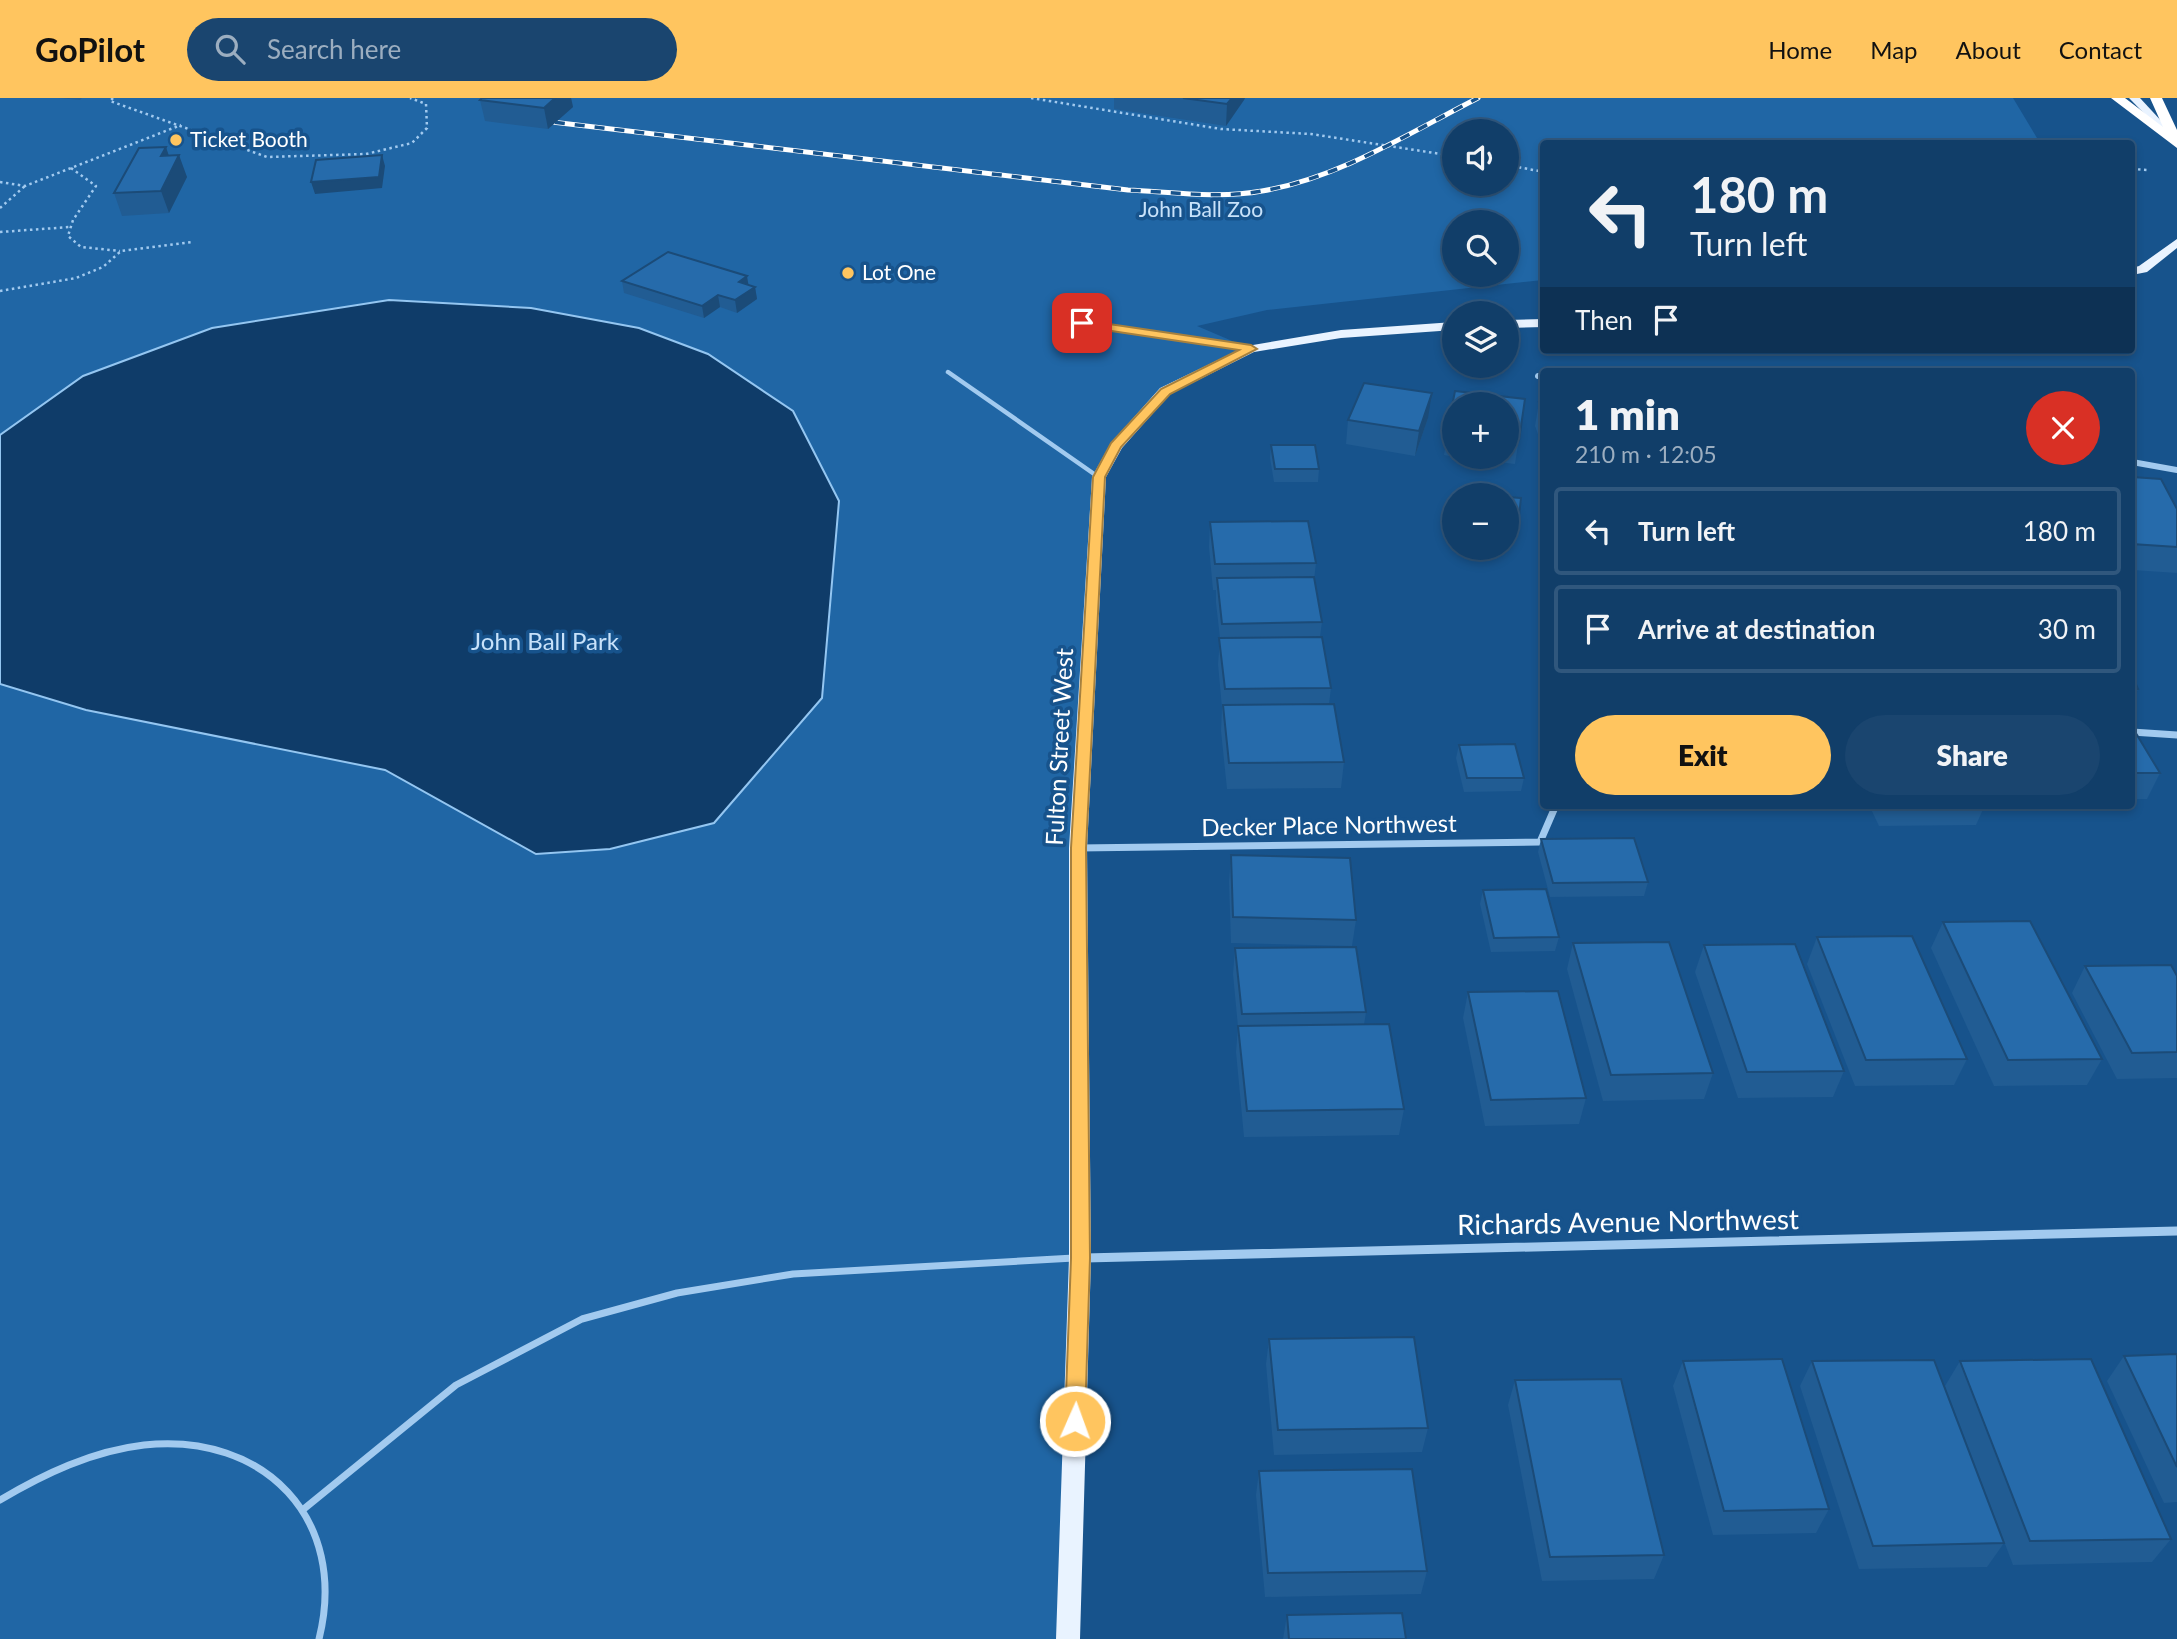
<!DOCTYPE html>
<meta charset="utf-8">
<style>
body{margin:0;font-family:Lato,sans-serif;background:#1a456f;color:#f1f3f6;height:100vh;display:flex;flex-direction:column;font-size:26px;white-space:nowrap}
*{box-sizing:border-box;margin:0}
p{font-size:23px;color:#9caec0}
.icon{flex:none;width:38px;height:38px;fill:none;stroke:currentColor;stroke-width:2;stroke-linecap:round;stroke-linejoin:round}
.map{position:relative;flex:1;overflow:hidden}
.panel{position:absolute;left:1540px;top:270px;width:595px;height:441px;display:flex;flex-direction:column;background:#113e69;border-radius:7px;box-shadow:0 4px 10px #0003,0 0 0 2px #30577d}
.panel>*{flex:none}
.top-card{position:absolute;left:1540px;top:42px;width:595px;height:214px;border-radius:7px;box-shadow:0 4px 10px #0003,0 0 0 2px #30577d;background:#113e69;color:#f1f3f6;overflow:hidden}
.controls{position:absolute;left:1442px;top:21px;display:grid;gap:14px}
.controls a{display:grid;place-items:center;width:77px;height:77px;border-radius:50%;background:#113e69;box-shadow:0 4px 10px #0003,0 0 0 2px #30577d;font-size:35px}
.pin{position:absolute;display:grid;place-items:center;width:60px;height:60px;color:#fff;margin:-30px;border-radius:14px;box-shadow:0 4px 10px #0006}
.me{position:absolute;width:77px;margin:-38px;rotate:2deg;stroke-linejoin:round;filter:drop-shadow(0 0 5px #0008)}
.turn{display:flex;align-items:center;gap:24px;height:147px;padding:0 35px;font-size:32px}
.turn .icon{width:91px;height:91px;stroke-width:2.5}
.turn b{display:block;font-size:49px;line-height:60px}
.then{display:flex;align-items:center;height:66px;padding:0 35px;background:#0003;gap:14px;font-size:26px}
.round{display:grid;place-items:center;flex:none;width:74px;height:74px;border-radius:37px;background:#1a456f}
.overview{display:flex;align-items:center;justify-content:space-between;height:119px;padding:0 35px}
h1{font-size:42px;font-weight:800;line-height:52px}
.primary-button{display:flex;gap:14px;margin-top:auto;padding:14px 35px}
.primary-button a{flex:1;height:80px;border-radius:42px;background:#ffc55f;color:#111;font-size:28px;font-weight:800;line-height:80px;text-align:center}
.primary-button a+a{background:#1a456f;color:#f1f3f6}
ul{padding:0;list-style:none}
li{display:flex;align-items:center;gap:21px;height:88px;margin:0 14px 10px;padding:0 21px;border:4px solid #30577d;border-radius:7px}
li div{flex:1}
li b{display:block;font-size:26px}
li em{font-style:normal}
header{display:flex;align-items:center;gap:42px;box-sizing:border-box;height:98px;padding:0 35px;background:#ffc55f;color:#111}
header strong{font-size:33px}
nav{display:flex;gap:38px;margin-inline-start:auto;font-size:24px}
.search{width:490px;height:63px;background:#1a456f;display:flex;align-items:center;gap:18px;box-sizing:border-box;padding:0 24px;border-radius:38px;color:#9caec0;font-size:26px}
.map>svg:first-child{display:block}
.green{fill:#2066a5;fill-rule:evenodd}
.water{fill:#0f3c69;stroke:#94c6f1;stroke-width:2}
.lines{fill:none;stroke-linecap:round;stroke-linejoin:round}
.path{stroke:#a2caef;stroke-width:2.5;stroke-dasharray:2.5 3.5;stroke-linecap:butt}
.service-far2{stroke:#a2caef;stroke-width:3.5}
.service-far1{stroke:#a2caef;stroke-width:4.5}
.service{stroke:#a2caef;stroke-width:7}
.minor-far2{stroke:#a2caef;stroke-width:6}
.minor-far1{stroke:#a2caef;stroke-width:7}
.minor{stroke:#a2caef;stroke-width:9}
.primary{fill:#e9f3ff;fill-rule:evenodd}
.motorway{fill:#fff;fill-rule:evenodd}
.rail-casing{stroke:#fff;stroke-width:5}
.rail{stroke:#17538c;stroke-width:3.5;stroke-dasharray:10;stroke-linecap:butt}
.wall{fill:#215c93}
.shaded-wall{fill:#1b4b78}
.building{fill:#266bab;stroke:#1b4b78;stroke-width:2}
.route{fill:#ffc55f;stroke:#a6803e;stroke-width:2}
.poi-dot{fill:#ffc55f;stroke:#17538c;stroke-width:2.5}
.labels{text-anchor:middle;stroke-width:7;stroke-linejoin:round;paint-order:stroke}
.far-poi-label{font-size:21px;fill:#fff;stroke:#17538c;text-anchor:start}
.far-park-label{font-size:21px;fill:#c8e2fa;stroke:#17538c}
.park-label{font-size:24px;fill:#c8e2fa;stroke:#17538c}
.street-label{font-size:24px;fill:#fff;stroke:#17538c}
.near-street-label{font-size:28px;fill:#fff;stroke:#17538c}
</style>
<header>
<strong>GoPilot</strong>
<div class="search"><svg class="icon" aria-label="search" viewBox="0 0 24 24"><circle cx="10" cy="10" r="6"/><path d="M15 15l6 6"/></svg>Search here</div>
<nav><a>Home</a><a>Map</a><a>About</a><a>Contact</a></nav>
</header>
<div class="map">
<svg width="2177" height="1541" viewBox="0 0 2177 1541">
<rect width="100%" height="100%" fill="#17538c"/>
<!-- green -->
<path class="green" d="M0,0h2013l27,45 -496,1 -1,136 -276,30 -70,16 54,23 -86,42 -66,86 -21,371 -10,791h-1068zM1454,33h53v53h-53zM1454,124h53v53h-53z"/>
<!-- water -->
<polygon class="water" points="389,202 531,210 639,230 708,256 793,313 839,403 822,600 714,725 610,751 536,756 385,672 86,612 0,586 0,337 83,278 212,230"/>
<g class="lines">
<!-- path -->
<g class="path">
<polyline points="113,0 110,3 267,59 366,56 412,45 427,30 426,6 410,0"/>
<polyline points="1031,0 1221,31 1311,36 1454,58"/>
<polyline points="1507,67 1544,74"/>
<polyline points="71,70 96,88 73,122 68,138 81,149 120,153"/>
<polyline points="2132,71 2148,72"/>
<polyline points="0,84 25,88 181,27"/>
<polyline points="0,110 25,88"/>
<polyline points="0,134 70,129"/>
<polyline points="0,193 76,180 103,169 121,153 192,144"/>
</g>
<!-- service-far2 -->
<polyline class="service-far2" points="1059,222 1248,250"/>
<!-- service-far1 -->
<polyline class="service-far1" points="948,274 1097,378"/>
<!-- service -->
<g class="service">
<path d="M0,1402c44,-26 92,-49 144,-55 120,-13 205,74 175,194"/>
<polyline points="305,1410 456,1287 582,1221 677,1195 793,1176 1074,1160"/>
</g>
<!-- minor-far2 -->
<g class="minor-far2">
<polyline points="1538,278 1544,279"/>
<polyline points="2132,364 2177,372"/>
</g>
<!-- minor-far1 -->
<g class="minor-far1">
<polyline points="2132,634 2177,637"/>
<polyline points="1079,750 1540,744 1556,707"/>
</g>
<!-- minor -->
<polyline class="minor" points="1085,1160 2177,1133"/>
<!-- primary -->
<g class="primary">
<polygon points="2129,0 2140,0 2177,40 2177,49"/>
<polygon points="2177,141 2177,150 2147,174 2132,177 2132,170 2139,168"/>
<polygon points="1544,221 1544,229 1507,230 1507,222"/>
<polygon points="1454,224 1454,232 1341,240 1254,254 1170,296 1122,350 1106,379 1087,750 1091,1160 1080,1541 1056,1541 1069,1160 1069,750 1092,379 1111,345 1160,290 1247,248 1341,232"/>
</g>
<!-- motorway -->
<polygon class="motorway" points="2111,0 2125,0 2163,29 2150,0 2162,0 2177,32 2177,50"/>
<defs>
<path id="rail" d="M535,22l593,70c43,2 91,9 134,1 77,-13 147,-58 216,-93"/>
</defs>
<!-- rail casing -->
<use href="#rail" class="rail-casing"/>
<!-- rail -->
<use href="#rail" class="rail"/>
</g>
<!-- wall -->
<g class="wall">
<polygon points="58,0 82,0 80,2"/>
<polygon points="482,0 571,0 573,9 548,31 485,23 480,2"/>
<polygon points="1114,0 1245,0 1244,2 1226,28 1114,11"/>
<polygon points="168,57 187,79 169,115 122,118 114,95"/>
<polygon points="622,183 749,187 755,189 757,201 737,215 720,209 704,220 624,195"/>
<polygon points="1455,293 1525,301 1515,366 1455,359 1507,359 1507,306 1454,306 1454,359 1444,357"/>
<polygon points="1539,304 1544,304 1544,353 1535,328"/>
<polygon points="1428,320 1415,358 1346,346 1348,322"/>
<polygon points="1271,347 1319,371 1318,384 1274,384 1270,360"/>
<polygon points="2132,379 2177,411 2177,475 2132,472"/>
<polygon points="1507,399 1518,427 1515,440 1507,439"/>
<polygon points="1210,424 1316,465 1314,482 1322,524 1320,539 1331,590 1329,606 1344,664 1341,690 1227,691 1221,633 1222,610 1218,566 1220,540 1216,505 1216,492 1213,492 1209,449"/>
<polygon points="2132,577 2138,591 2132,605"/>
<polygon points="2132,632 2160,675 2147,701 2132,701"/>
<polygon points="1459,647 1524,680 1521,693 1464,694 1456,660"/>
<polygon points="1756,707 1816,707 1814,712 1758,712"/>
<polygon points="1869,707 1985,707 1976,727 1879,728"/>
<polygon points="1541,741 1648,784 1644,798 1550,799 1538,754"/>
<polygon points="1231,757 1356,822 1352,848 1231,845 1229,784"/>
<polygon points="1483,792 1559,839 1555,853 1491,854 1480,806"/>
<polygon points="1943,824 2102,961 2087,987 1994,988 1931,850"/>
<polygon points="1817,839 1967,961 1954,987 1855,988 1807,866"/>
<polygon points="1573,845 1713,975 1704,1001 1603,1003 1567,871"/>
<polygon points="1704,847 1844,973 1833,999 1738,1000 1695,874"/>
<polygon points="1235,850 1366,914 1364,927 1404,1011 1399,1037 1244,1039 1236,954 1238,929 1233,876"/>
<polygon points="2085,868 2177,878 2177,980 2117,981 2072,895"/>
<polygon points="1468,894 1586,1000 1579,1026 1485,1028 1463,920"/>
<polygon points="1269,1241 1428,1330 1422,1354 1274,1357 1266,1266"/>
<polygon points="2177,1256 2177,1404 2164,1405 2107,1283 2124,1258"/>
<polygon points="1683,1263 1829,1411 1816,1435 1713,1437 1673,1288"/>
<polygon points="1812,1263 2004,1445 1987,1469 1859,1471 1800,1288"/>
<polygon points="1960,1263 2171,1441 2152,1464 2013,1467 1945,1288"/>
<polygon points="1515,1282 1664,1457 1654,1481 1542,1483 1508,1307"/>
<polygon points="1259,1373 1427,1473 1421,1496 1265,1499 1256,1397"/>
<polygon points="1287,1517 1406,1541 1283,1541"/>
</g>
<!-- shaded-wall -->
<g class="shaded-wall">
<polygon points="555,0 571,0 573,9 548,31 544,10"/>
<polygon points="1232,0 1245,0 1244,2 1226,28 1227,6"/>
<polygon points="166,49 173,70 179,57 187,79 169,115 161,93 161,58"/>
<polygon points="382,57 385,68 382,90 315,96 311,84"/>
<polygon points="747,178 749,190 739,184"/>
<polygon points="755,189 757,201 737,215 735,202"/>
<polygon points="718,197 720,209 704,220 702,208"/>
<polygon points="1432,295 1428,320 1415,358 1419,333"/>
</g>
<!-- building -->
<g class="building">
<polygon points="482,0 555,0 544,10 480,2"/>
<polygon points="1183,0 1232,0 1227,6"/>
<polygon points="166,49 161,58 179,57 161,93 114,95 139,50"/>
<polygon points="382,57 379,79 311,84 316,62"/>
<polygon points="668,154 747,178 739,184 755,189 735,202 718,197 702,208 622,183"/>
<polygon points="1364,285 1432,295 1419,333 1348,322"/>
<polygon points="1455,293 1525,301 1519,342 1507,340 1507,306 1454,306 1454,334 1447,333"/>
<polygon points="1539,304 1544,304 1544,316"/>
<polygon points="1271,347 1315,347 1319,371 1275,371"/>
<polygon points="2132,379 2161,381 2177,411 2177,449 2132,446"/>
<polygon points="1476,395 1495,397 1475,397"/>
<polygon points="1507,399 1521,400 1518,427 1507,426"/>
<polygon points="1308,423 1316,465 1215,466 1210,424"/>
<polygon points="1314,479 1322,524 1222,526 1217,480"/>
<polygon points="1322,539 1331,590 1225,591 1219,540"/>
<polygon points="2132,577 2138,591 2132,591"/>
<polygon points="1334,606 1344,664 1229,665 1223,607"/>
<polygon points="2132,632 2134,632 2160,675 2132,675"/>
<polygon points="1515,646 1524,680 1467,680 1459,647"/>
<polygon points="1634,740 1648,784 1553,785 1541,741"/>
<polygon points="1231,757 1350,760 1356,822 1233,819"/>
<polygon points="1546,791 1559,839 1494,840 1483,792"/>
<polygon points="2030,823 2102,961 2008,962 1943,824"/>
<polygon points="1912,838 1967,961 1866,962 1817,839"/>
<polygon points="1669,844 1713,975 1611,977 1573,845"/>
<polygon points="1795,846 1844,973 1747,974 1704,847"/>
<polygon points="1356,849 1366,914 1242,916 1235,850"/>
<polygon points="2171,867 2177,878 2177,954 2132,955 2085,868"/>
<polygon points="1558,893 1586,1000 1491,1002 1468,894"/>
<polygon points="1389,926 1404,1011 1247,1013 1238,928"/>
<polygon points="1414,1239 1428,1330 1278,1332 1269,1241"/>
<polygon points="2177,1256 2177,1369 2124,1258"/>
<polygon points="1782,1261 1829,1411 1724,1413 1683,1263"/>
<polygon points="2091,1261 2171,1441 2030,1443 1960,1263"/>
<polygon points="1934,1262 2004,1445 1873,1448 1812,1263"/>
<polygon points="1621,1281 1664,1457 1550,1459 1515,1282"/>
<polygon points="1412,1371 1427,1473 1268,1475 1259,1373"/>
<polygon points="1402,1515 1406,1541 1289,1541 1287,1517"/>
</g>
<!-- route -->
<polygon class="route" points="1082,222 1251,247 1257,251 1170,296 1121,349 1105,379 1086,750 1090,1160 1085,1323 1082,1330 1075,1332 1068,1330 1065,1323 1071,1160 1071,750 1093,379 1111,345 1161,291 1239,252 1078,228 1076,225"/>
<!-- markers -->
<g class="poi-dot">
<circle cx="176" cy="42" r="7"/>
<circle cx="848" cy="175" r="7"/>
</g>
<g class="labels">
<!-- far-poi labels -->
<g class="far-poi-label">
<text x="190" y="49">Ticket Booth</text>
<text x="862" y="182">Lot One</text>
</g>
<!-- far-park labels -->
<g class="far-park-label">
<text x="1201" y="119">John Ball Zoo</text>
</g>
<!-- park labels -->
<g class="park-label">
<text x="545" y="552">John Ball Park</text>
</g>
<!-- street labels -->
<g class="street-label">
<text transform="translate(1060 649) rotate(-87)" y="8">Fulton Street West</text>
<text transform="translate(1329 728) rotate(-1)" y="8">Decker Place Northwest</text>
</g>
<!-- near-street labels -->
<g class="near-street-label">
<text transform="translate(1628 1124) rotate(-1)" y="10">Richards Avenue Northwest</text>
</g>
</g>
</svg>
<div class="controls">
<a><svg class="icon" aria-label="sound" viewBox="0 0 24 24"><path d="M4 9h4l5-4v14l-5-4H4zM17 9q2 3 0 6"/></svg></a>
<a><svg class="icon" aria-label="search" viewBox="0 0 24 24"><circle cx="10" cy="10" r="6"/><path d="M15 15l6 6"/></svg></a>
<a><svg class="icon" aria-label="layers" viewBox="0 0 24 24"><path d="M12 4l9 5-9 5-9-5zM3 14l9 5 9-5"/></svg></a>
<a>+</a>
<a>−</a>
</div>
<div class="pin" style="left:1082px;top:225px;background:#d93025"><svg class="icon" aria-label="arrive" viewBox="0 0 24 24"><path d="M6 21V4h12l-3 4 3 4H6"/></svg></div>
<svg class="me" style="left:1075px;top:1323px" viewBox="-20 -20 40 40"><circle r="17" fill="#ffc55f" stroke="#fff" stroke-width="3"/><path d="M0-11L8 9 0 5-8 9z" fill="#fff"/></svg>
<div class="top-card">
<div class="turn"><svg class="icon" aria-label="left" viewBox="0 0 24 24"><path d="M17 20v-9H6M10 6l-5 5 5 5"/></svg><div><b>180 m</b>Turn left</div></div>
<div class="then">Then<svg class="icon" aria-label="arrive" viewBox="0 0 24 24"><path d="M6 21V4h12l-3 4 3 4H6"/></svg></div>
</div>
<section class="panel">
<div class="overview"><div><h1>1 min</h1><p>210 m · 12:05</p></div><a class="round" style="background:#d93025;color:#fff"><svg class="icon" aria-label="close" viewBox="0 0 24 24"><path d="M6 6l12 12M18 6L6 18"/></svg></a></div>
<ul>
<li><svg class="icon" aria-label="left" viewBox="0 0 24 24"><path d="M17 20v-9H6M10 6l-5 5 5 5"/></svg><div><b>Turn left</b></div><em>180 m</em></li>
<li><svg class="icon" aria-label="arrive" viewBox="0 0 24 24"><path d="M6 21V4h12l-3 4 3 4H6"/></svg><div><b>Arrive at destination</b></div><em>30 m</em></li>
</ul>
<div class="primary-button"><a>Exit</a><a>Share</a></div>
</section>
</div>
